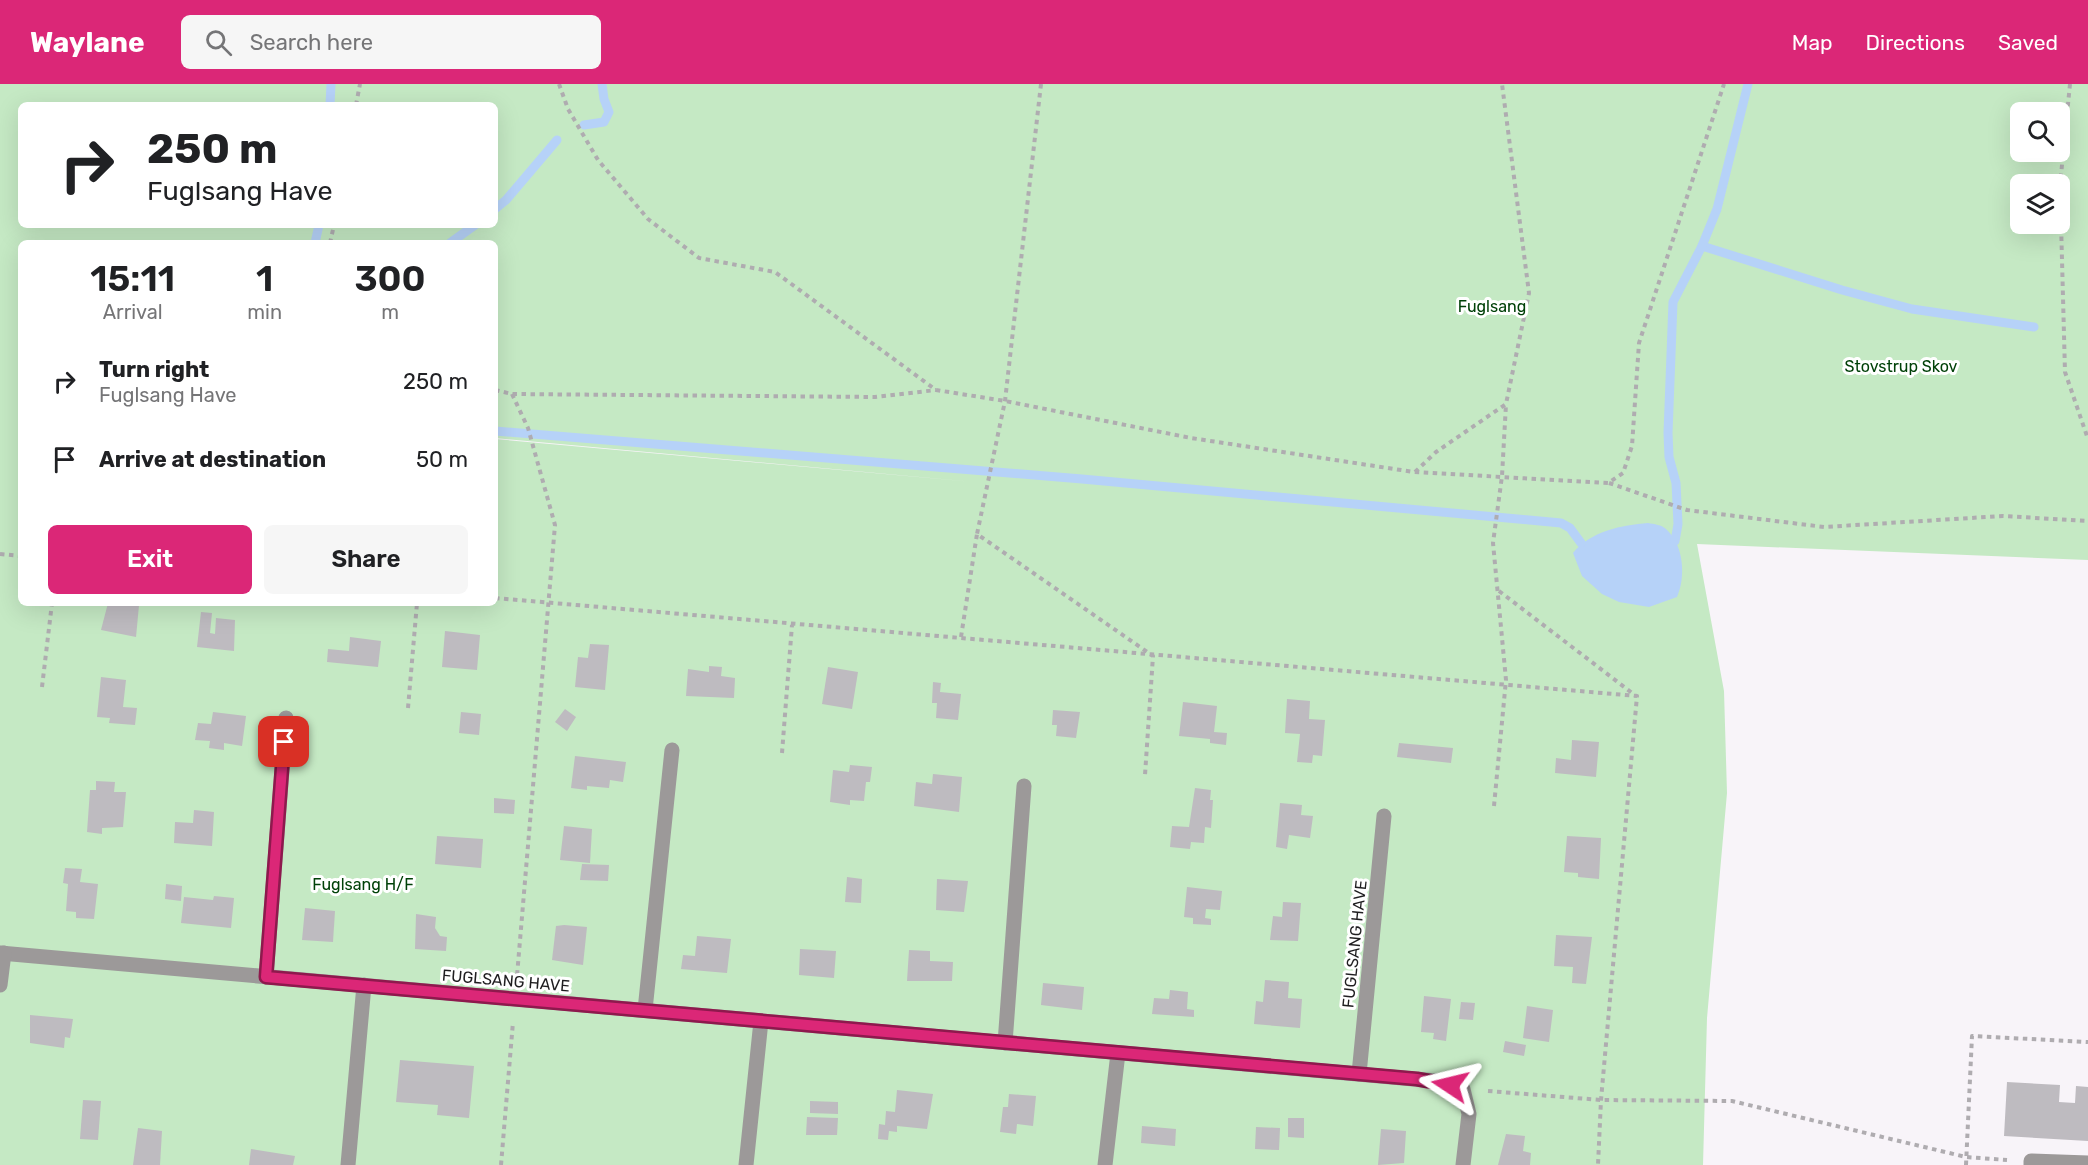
<!DOCTYPE html>
<style>
body{margin:0;font-family:Rubik,sans-serif;background:#f6f6f6;color:#202124;height:100vh;display:flex;flex-direction:column;font-size:22px;white-space:nowrap}
*{box-sizing:border-box;margin:0}
p{font-size:20px;color:#757577}
.icon{flex:none;width:33px;height:33px;fill:none;stroke:currentColor;stroke-width:2;stroke-linecap:round;stroke-linejoin:round}
.map{position:relative;flex:1;overflow:hidden}
.sheet{position:absolute;left:18px;top:156px;width:480px;height:366px;display:flex;flex-direction:column;background:#fff;border-radius:9px;box-shadow:0 6px 24px #0002}
.sheet>*{flex:none}
.banner{position:absolute;left:18px;top:18px;width:480px;height:126px;border-radius:9px;box-shadow:0 6px 24px #0002;background:#fff;color:#202124;overflow:hidden}
.buttons{position:absolute;left:2010px;top:18px;display:grid;gap:12px}
.buttons a{display:grid;place-items:center;width:60px;height:60px;border-radius:9px;background:#fff;box-shadow:0 6px 24px #0002;font-size:30px}
.pin{position:absolute;display:grid;place-items:center;width:51px;height:51px;color:#fff;margin:-26px;border-radius:12px;box-shadow:0 3px 9px #0006}
.me{position:absolute;width:66px;margin:-33px;rotate:280deg;stroke-linejoin:round;filter:drop-shadow(0 0 4px #0008)}
.turn{display:flex;align-items:center;gap:21px;height:126px;padding:0 30px;font-size:27px}
.turn .icon{width:78px;height:78px;stroke-width:2.5}
.turn b{display:block;font-size:42px;line-height:51px}
.eta{display:flex;justify-content:space-evenly;align-items:center;height:102px;text-align:center}
.eta b{font-size:36px;font-weight:600;line-height:42px}
.action{display:flex;gap:12px;margin-top:auto;padding:12px 30px}
.action a{flex:1;height:69px;border-radius:9px;background:#db2777;color:#fff;font-size:24px;font-weight:600;line-height:69px;text-align:center}
.action a+a{background:#f6f6f6;color:#202124}
ul{padding:0;list-style:none}
li{display:flex;align-items:center;gap:18px;height:78px;padding:0 30px}
li div{flex:1}
li b{display:block;font-size:22px}
li em{font-style:normal}
header{display:flex;align-items:center;gap:36px;box-sizing:border-box;height:84px;padding:0 30px;background:#db2777;color:#fff}
header strong{font-size:28px}
nav{display:flex;gap:33px;margin-inline-start:auto;font-size:21px}
.search{width:420px;height:54px;background:#f6f6f6;display:flex;align-items:center;gap:15px;box-sizing:border-box;padding:0 21px;border-radius:9px;color:#757577;font-size:22px}
.map>svg:first-child{display:block}
.green{fill:#c5e9c4;fill-rule:evenodd}
.water{fill:#b6d2f8}
.lines{fill:none;stroke-linecap:round;stroke-linejoin:round}
.stream{stroke:#b6d2f8;stroke-width:9}
.building{fill:#bebbc0}
.path{stroke:#afacb0;stroke-width:4;stroke-dasharray:4.5 4.5;stroke-linecap:butt}
.service{stroke:#9c9999;stroke-width:15}
.minor{stroke:#9c9999;stroke-width:15}
.route-casing{stroke:#8e194d;stroke-width:15}
.route{stroke:#db2777;stroke-width:10}
.labels{text-anchor:middle;stroke-width:6;stroke-linejoin:round;paint-order:stroke}
.park-label{font-size:16px;fill:#004108;stroke:#fff}
.street-label{font-size:16px;fill:#1f1e20;stroke:#fff}
</style>
<header>
<strong>Waylane</strong>
<div class="search"><svg class="icon" aria-label="search" viewBox="0 0 24 24"><circle cx="10" cy="10" r="6"/><path d="M15 15l6 6"/></svg>Search here</div>
<nav><a>Map</a><a>Directions</a><a>Saved</a></nav>
</header>
<div class="map">
<svg width="2088" height="1081" viewBox="0 0 2088 1081">
<rect width="100%" height="100%" fill="#f8f4f9"/>
<!-- green -->
<path class="green" d="M0,0h2088v476l-391,-16 27,147 3,102 -20,225 -4,147h-1703zM21,21h474v120h-474zM2020,28h40v40h-40zM2020,100h40v40h-40zM21,159h474v195l479,44 -479,-43v164h-474z"/>
<!-- water -->
<path class="water" d="M1648,439c6,1 14,2 18,6 18,16 20,48 11,68l-28,10 -30,-5 -17,-8 -20,-18 -9,-23c18,-22 49,-28 75,-30z"/>
<g class="lines">
<!-- stream -->
<g class="stream">
<polyline points="330,21 331,0"/>
<polyline points="584,41 604,38 609,28 604,15 602,0"/>
<polyline points="495,125 506,116 557,56"/>
<polyline points="315,159 319,141"/>
<polyline points="450,159 475,141"/>
<polyline points="1702,162 1842,206 1912,225 2034,243"/>
<polyline points="495,347 1082,395 1561,439 1570,444 1581,459"/>
<polyline points="1675,457 1678,440 1676,399 1669,373 1668,349 1673,218 1702,162 1717,125 1748,0"/>
</g>
</g>
<!-- building -->
<g class="building">
<polygon points="108,519 139,521 136,553 101,546"/>
<polygon points="201,528 212,529 210,549 215,550 216,534 235,536 234,567 197,563"/>
<polygon points="445,547 480,551 477,586 442,583"/>
<polygon points="350,553 381,557 378,583 327,578 328,565 349,567"/>
<polygon points="590,560 609,561 605,606 575,603 578,573 588,574"/>
<polygon points="709,582 722,583 721,592 735,594 734,614 686,612 688,585 709,588"/>
<polygon points="828,583 858,588 852,625 822,620"/>
<polygon points="101,593 126,596 123,623 137,624 135,641 109,639 110,634 97,633"/>
<polygon points="933,598 941,599 940,608 961,610 958,636 936,634 937,619 932,619"/>
<polygon points="1287,615 1310,617 1309,635 1325,636 1322,672 1313,671 1312,679 1297,678 1300,650 1285,649"/>
<polygon points="1183,618 1217,622 1214,648 1227,649 1226,661 1210,659 1210,655 1179,652"/>
<polygon points="565,625 576,633 567,647 555,638"/>
<polygon points="1053,626 1080,628 1076,654 1056,652 1057,641 1052,641"/>
<polygon points="213,628 246,632 242,662 224,659 224,666 209,664 210,657 195,656 198,639 211,640"/>
<polygon points="461,628 481,630 479,651 459,649"/>
<polygon points="1572,656 1599,658 1596,693 1555,689 1556,674 1571,676"/>
<polygon points="1399,659 1453,664 1451,679 1397,673"/>
<polygon points="575,672 626,678 623,698 610,696 609,704 587,702 587,706 571,704"/>
<polygon points="850,681 872,683 870,698 866,698 864,717 850,716 850,721 830,718 833,686 849,688"/>
<polygon points="933,690 962,693 959,728 914,722 916,698 932,700"/>
<polygon points="96,697 115,698 114,708 126,708 123,743 102,744 102,750 87,748 90,706 96,706"/>
<polygon points="1195,704 1211,706 1210,716 1213,716 1211,744 1205,743 1204,759 1191,758 1190,765 1170,763 1172,742 1189,743"/>
<polygon points="494,714 515,716 514,730 494,729"/>
<polygon points="1280,719 1302,721 1301,731 1313,732 1310,754 1289,751 1287,765 1276,763"/>
<polygon points="194,726 214,728 212,762 174,759 175,738 193,739"/>
<polygon points="564,742 592,745 590,779 560,776"/>
<polygon points="437,752 483,755 481,784 435,780"/>
<polygon points="1567,752 1601,754 1599,795 1578,793 1578,789 1564,788"/>
<polygon points="582,780 609,781 608,797 580,796"/>
<polygon points="65,784 82,785 80,798 98,800 94,835 76,834 76,828 66,827 68,800 63,799"/>
<polygon points="847,793 862,795 861,819 845,818"/>
<polygon points="937,795 968,797 964,828 936,826"/>
<polygon points="166,800 182,802 181,817 165,815"/>
<polygon points="1187,803 1222,807 1220,826 1206,825 1205,834 1211,835 1211,841 1193,840 1193,834 1184,833"/>
<polygon points="214,812 234,814 231,844 181,839 184,813 213,816"/>
<polygon points="1283,818 1301,819 1298,857 1270,856 1273,832 1282,833"/>
<polygon points="305,824 335,827 333,858 302,856"/>
<polygon points="416,830 436,833 435,844 440,852 447,853 446,867 415,865"/>
<polygon points="564,841 587,843 583,881 552,876 556,842"/>
<polygon points="1556,851 1592,853 1586,900 1572,899 1573,883 1554,882"/>
<polygon points="697,852 731,855 727,889 681,885 683,871 695,872"/>
<polygon points="800,865 836,867 834,894 799,891"/>
<polygon points="909,866 930,867 930,877 953,878 952,897 907,897"/>
<polygon points="1265,896 1289,898 1288,914 1302,915 1300,944 1254,940 1256,917 1263,918"/>
<polygon points="1043,899 1084,903 1082,926 1041,921"/>
<polygon points="1170,906 1188,908 1187,925 1194,926 1194,933 1152,930 1154,914 1169,915"/>
<polygon points="1424,912 1451,915 1446,957 1433,955 1434,949 1421,948"/>
<polygon points="1461,918 1475,919 1473,936 1459,935"/>
<polygon points="1527,922 1553,926 1549,958 1523,954"/>
<polygon points="30,931 73,935 70,954 65,953 64,964 30,959"/>
<polygon points="1505,957 1526,961 1524,972 1503,968"/>
<polygon points="400,976 474,982 469,1034 437,1031 438,1021 396,1018"/>
<polygon points="2007,998 2060,1001 2059,1018 2075,1019 2076,1002 2088,1003 2088,1057 2004,1052"/>
<polygon points="897,1006 933,1010 927,1045 897,1042 897,1048 889,1047 888,1056 878,1055 879,1040 885,1041 886,1027 895,1028"/>
<polygon points="1009,1010 1036,1012 1033,1042 1017,1040 1016,1050 1000,1048 1003,1023 1008,1023"/>
<polygon points="83,1016 101,1017 98,1056 80,1055"/>
<polygon points="810,1017 838,1018 838,1030 810,1029"/>
<polygon points="807,1033 838,1034 837,1051 806,1051"/>
<polygon points="1288,1034 1304,1034 1304,1054 1288,1053"/>
<polygon points="1142,1042 1176,1045 1175,1062 1141,1059"/>
<polygon points="1256,1043 1280,1044 1279,1066 1255,1065"/>
<polygon points="138,1044 162,1047 160,1081 133,1081"/>
<polygon points="1381,1045 1406,1047 1404,1079 1378,1081"/>
<polygon points="1506,1050 1525,1052 1523,1067 1531,1069 1530,1081 1498,1081"/>
<polygon points="251,1065 295,1072 293,1081 249,1081"/>
</g>
<g class="lines">
<!-- path -->
<g class="path">
<polyline points="559,0 568,25 598,76 648,135 699,174 775,188 936,306 1005,317 1191,354 1414,388 1608,399 1623,389 1632,362 1639,259 1724,0"/>
<polyline points="1041,0 1005,317 977,450 1153,572 1145,691"/>
<polyline points="2070,0 2060,101 2065,288 2088,355"/>
<polyline points="356,21 360,0"/>
<polyline points="330,159 334,141"/>
<polyline points="495,306 512,310 875,313 936,306"/>
<polyline points="512,310 528,344 555,441 517,892"/>
<polyline points="1415,388 1436,368 1506,320 1529,209 1502,0"/>
<polyline points="1609,399 1687,426 1824,443 2003,432 2088,437"/>
<polyline points="0,470 21,472"/>
<polyline points="1499,507 1636,612"/>
<polyline points="495,514 1637,612 1601,1016 1598,1081"/>
<polyline points="961,553 977,450"/>
<polyline points="42,603 52,519"/>
<polyline points="408,624 417,519"/>
<polyline points="782,669 792,541"/>
<polyline points="1494,722 1506,596 1493,459 1502,392 1506,320"/>
<polyline points="1488,1007 1601,1016 1732,1017 1966,1073 2007,1076"/>
<polyline points="501,1081 513,938"/>
<polyline points="1966,1081 1972,952 2088,958"/>
</g>
<!-- service -->
<g class="service">
<polyline points="266,893 286,634"/>
<polyline points="645,926 672,666"/>
<polyline points="1005,959 1024,702"/>
<polyline points="1359,990 1384,732"/>
</g>
<!-- minor -->
<g class="minor">
<polyline points="0,869 1436,997 1463,1005 1469,1030 1463,1081"/>
<polyline points="0,901 4,869"/>
<polyline points="348,1081 364,901"/>
<polyline points="746,1081 761,937"/>
<polyline points="1105,1081 1118,969"/>
<polyline points="2031,1081 2031,1077 2088,1079"/>
</g>
</g>
<g class="lines">
<defs>
<polyline id="route" points="284,658 266,893 1417,995 1450,1001"/>
</defs>
<!-- route casing -->
<use href="#route" class="route-casing"/>
<!-- route -->
<use href="#route" class="route"/>
</g>
<g class="labels">
<!-- park labels -->
<g class="park-label">
<text x="1492" y="228">Fuglsang</text>
<text x="1901" y="288">Stovstrup Skov</text>
<text x="363" y="806">Fuglsang H/F</text>
</g>
<!-- street labels -->
<g class="street-label">
<text transform="translate(1354 860) rotate(-84)" y="6">FUGLSANG HAVE</text>
<text transform="translate(506 896) rotate(5)" y="6">FUGLSANG HAVE</text>
</g>
</g>
</svg>
<div class="buttons">
<a><svg class="icon" aria-label="search" viewBox="0 0 24 24"><circle cx="10" cy="10" r="6"/><path d="M15 15l6 6"/></svg></a>
<a><svg class="icon" aria-label="layers" viewBox="0 0 24 24"><path d="M12 4l9 5-9 5-9-5zM3 14l9 5 9-5"/></svg></a>
</div>
<div class="pin" style="left:284px;top:658px;background:#d93025"><svg class="icon" aria-label="arrive" viewBox="0 0 24 24"><path d="M6 21V4h12l-3 4 3 4H6"/></svg></div>
<svg class="me" style="left:1450px;top:1001px" viewBox="-20 -20 40 40"><path d="M0-17L14 15 0 8-14 15z" fill="#db2777" stroke="#fff" stroke-width="4"/></svg>
<div class="banner">
<div class="turn"><svg class="icon" aria-label="right" viewBox="0 0 24 24"><path d="M7 20v-9h11M14 6l5 5-5 5"/></svg><div><b>250 m</b>Fuglsang Have</div></div>
</div>
<section class="sheet">
<div class="eta">
<div><b>15:11</b><p>Arrival</p></div>
<div><b>1</b><p>min</p></div>
<div><b>300</b><p>m</p></div>
</div>
<ul>
<li><svg class="icon" aria-label="right" viewBox="0 0 24 24"><path d="M7 20v-9h11M14 6l5 5-5 5"/></svg><div><b>Turn right</b><p>Fuglsang Have</p></div><em>250 m</em></li>
<li><svg class="icon" aria-label="arrive" viewBox="0 0 24 24"><path d="M6 21V4h12l-3 4 3 4H6"/></svg><div><b>Arrive at destination</b></div><em>50 m</em></li>
</ul>
<div class="action"><a>Exit</a><a>Share</a></div>
</section>
</div>
